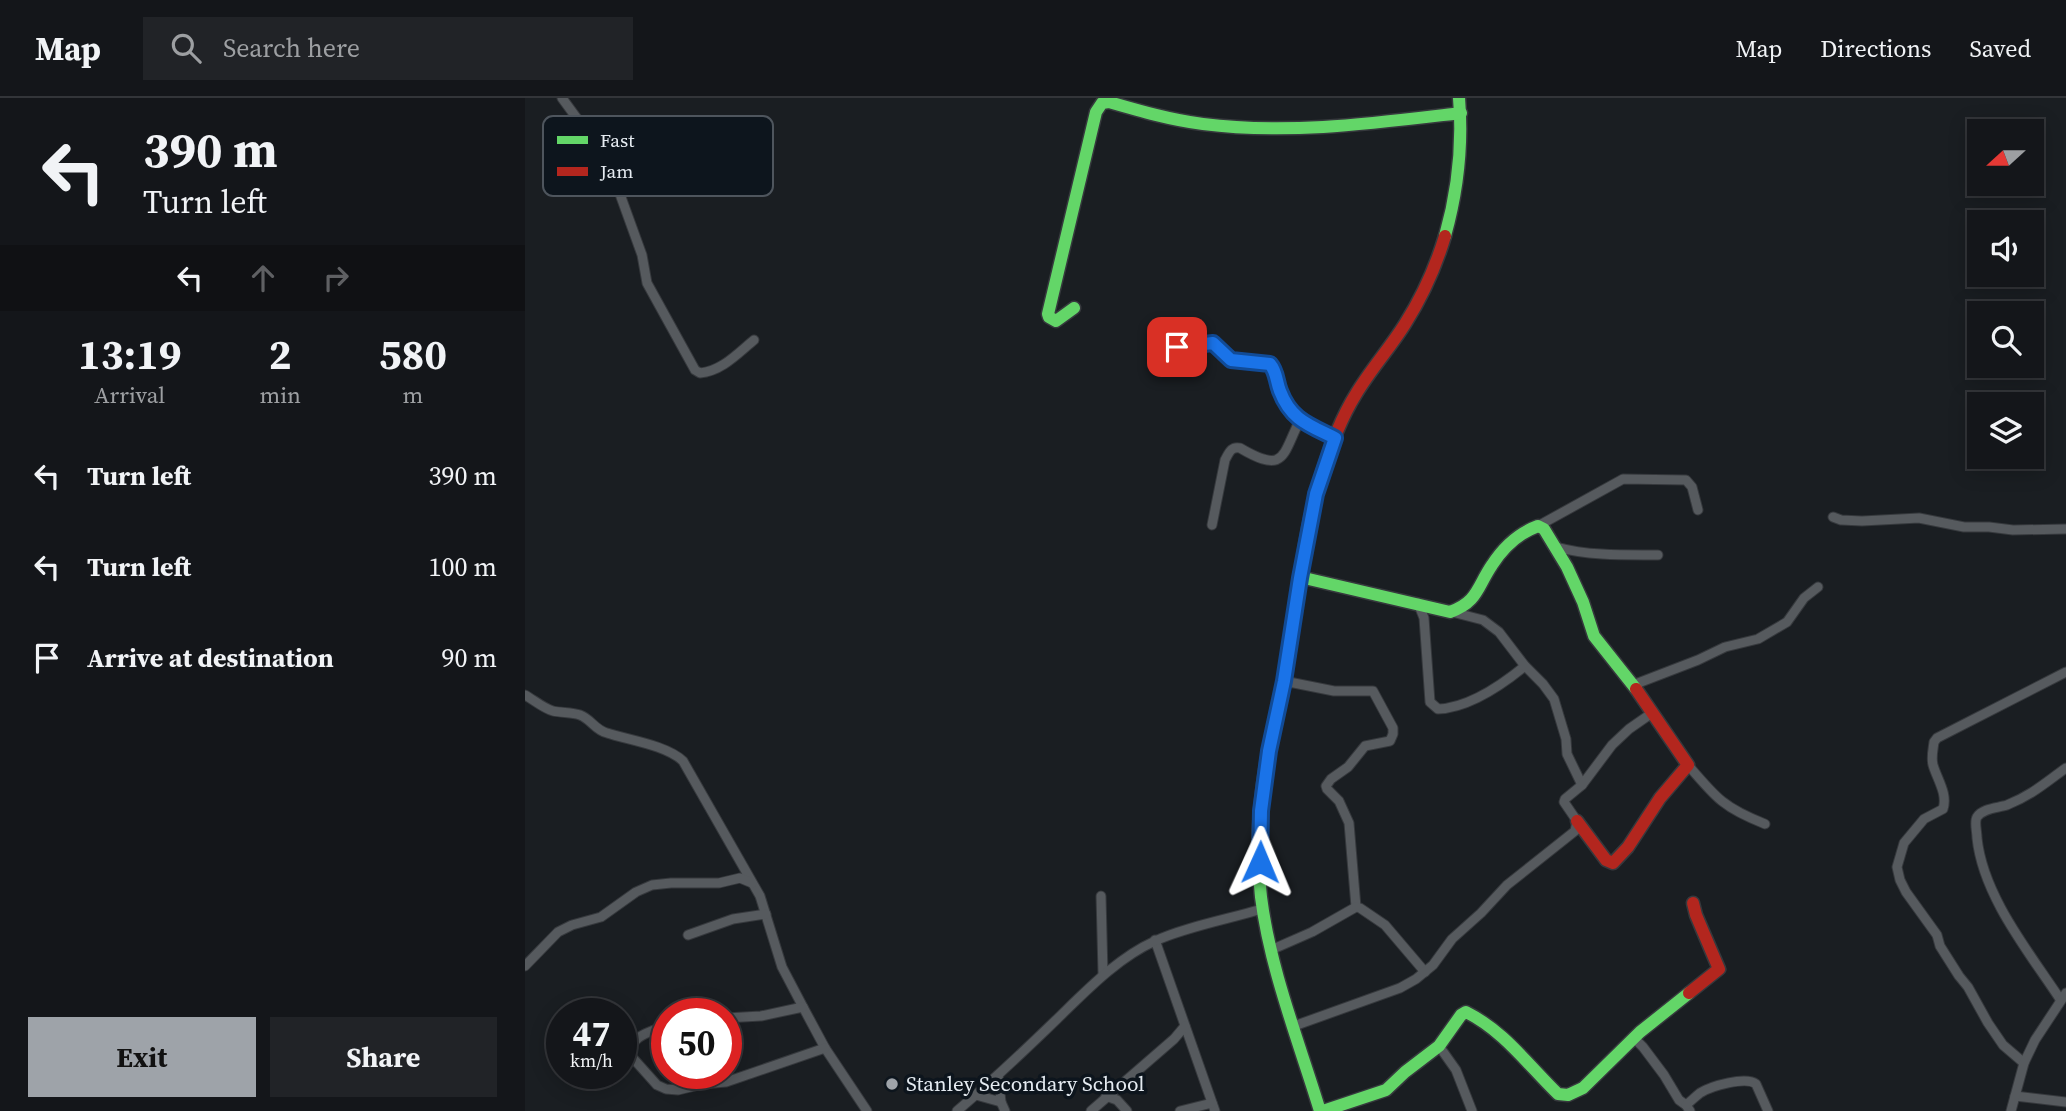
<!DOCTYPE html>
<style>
body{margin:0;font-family:"Source Serif 4",serif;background:#212327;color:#f1f3f6;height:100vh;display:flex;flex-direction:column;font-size:26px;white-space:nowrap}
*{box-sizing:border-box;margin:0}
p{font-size:23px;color:#9d9fa2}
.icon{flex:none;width:38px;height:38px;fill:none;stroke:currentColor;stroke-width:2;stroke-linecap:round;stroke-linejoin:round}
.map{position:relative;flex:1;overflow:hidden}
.drawer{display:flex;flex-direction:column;background:#14161a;width:525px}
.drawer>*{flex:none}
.top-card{background:#14161a;color:#f1f3f6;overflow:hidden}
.needle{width:46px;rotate:249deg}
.controls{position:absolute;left:1442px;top:21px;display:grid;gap:14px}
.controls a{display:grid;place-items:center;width:77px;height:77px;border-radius:0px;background:#14161a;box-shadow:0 4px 18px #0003,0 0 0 2px #333539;font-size:35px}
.speed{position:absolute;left:21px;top:900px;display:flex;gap:14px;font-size:35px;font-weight:700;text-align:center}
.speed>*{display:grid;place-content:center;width:91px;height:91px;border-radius:50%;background:#14161a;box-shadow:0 4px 18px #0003,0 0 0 2px #333539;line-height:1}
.speed small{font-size:18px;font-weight:400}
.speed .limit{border:10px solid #d22;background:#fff;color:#111}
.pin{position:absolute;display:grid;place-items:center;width:60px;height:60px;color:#fff;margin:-30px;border-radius:14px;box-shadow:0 4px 10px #0006}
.me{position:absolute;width:77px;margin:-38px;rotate:1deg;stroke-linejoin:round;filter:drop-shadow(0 0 5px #0008)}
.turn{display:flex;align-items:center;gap:24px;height:147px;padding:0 28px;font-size:32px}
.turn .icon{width:91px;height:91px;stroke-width:2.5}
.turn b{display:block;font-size:49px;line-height:60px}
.lanes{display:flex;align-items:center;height:66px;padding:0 28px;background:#0003;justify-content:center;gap:35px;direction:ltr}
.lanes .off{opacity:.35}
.eta{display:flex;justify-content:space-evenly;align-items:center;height:119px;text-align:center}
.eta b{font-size:42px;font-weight:700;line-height:49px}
.cta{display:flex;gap:14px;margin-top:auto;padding:14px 28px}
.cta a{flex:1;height:80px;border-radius:0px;background:#9ea3a9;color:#111;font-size:28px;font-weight:700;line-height:80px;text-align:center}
.cta a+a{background:#212327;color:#f1f3f6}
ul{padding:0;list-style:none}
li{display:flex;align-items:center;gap:21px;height:91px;padding:0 28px}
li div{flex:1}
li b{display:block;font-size:26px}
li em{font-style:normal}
header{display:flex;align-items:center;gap:42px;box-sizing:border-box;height:98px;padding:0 35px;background:#14161a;border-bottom:2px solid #333539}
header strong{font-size:33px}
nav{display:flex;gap:38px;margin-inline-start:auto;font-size:24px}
.search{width:490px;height:63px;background:#212327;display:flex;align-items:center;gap:18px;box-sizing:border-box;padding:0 24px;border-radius:0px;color:#9d9fa2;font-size:26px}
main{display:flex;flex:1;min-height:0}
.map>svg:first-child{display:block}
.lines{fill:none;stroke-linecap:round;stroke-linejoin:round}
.street-casing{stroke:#36393d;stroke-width:11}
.fast-casing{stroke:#36393d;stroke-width:15}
.jam-casing{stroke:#36393d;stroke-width:15}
.street{stroke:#565a5e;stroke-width:9}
.fast{stroke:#63d668;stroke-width:12}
.jam{stroke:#b3261e;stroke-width:12}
.route-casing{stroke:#114b97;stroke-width:18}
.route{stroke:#1a73e8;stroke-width:12}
.poi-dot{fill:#9ea3a9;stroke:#0d151d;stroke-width:2.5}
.labels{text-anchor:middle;stroke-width:7;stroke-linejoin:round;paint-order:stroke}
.poi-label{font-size:21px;fill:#e5ebf1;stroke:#0d151d;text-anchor:start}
.key{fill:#0d151d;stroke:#4e555d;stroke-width:2}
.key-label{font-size:19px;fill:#e5ebf1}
</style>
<header>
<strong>Map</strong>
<div class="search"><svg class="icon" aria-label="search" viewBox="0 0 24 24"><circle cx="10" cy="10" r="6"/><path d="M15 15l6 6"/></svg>Search here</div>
<nav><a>Map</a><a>Directions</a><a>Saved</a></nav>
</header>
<main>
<section class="drawer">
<div class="top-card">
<div class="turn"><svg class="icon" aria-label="left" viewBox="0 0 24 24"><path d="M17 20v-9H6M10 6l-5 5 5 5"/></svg><div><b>390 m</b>Turn left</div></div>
<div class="lanes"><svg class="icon" aria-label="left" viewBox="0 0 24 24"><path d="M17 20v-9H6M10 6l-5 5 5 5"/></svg><svg class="icon off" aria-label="ahead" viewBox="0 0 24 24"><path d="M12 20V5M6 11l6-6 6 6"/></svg><svg class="icon off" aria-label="right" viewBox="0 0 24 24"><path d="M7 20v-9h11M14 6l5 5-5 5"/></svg></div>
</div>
<div class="eta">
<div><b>13:19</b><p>Arrival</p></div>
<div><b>2</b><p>min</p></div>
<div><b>580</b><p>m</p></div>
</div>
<ul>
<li><svg class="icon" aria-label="left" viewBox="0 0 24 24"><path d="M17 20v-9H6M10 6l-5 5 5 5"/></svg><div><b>Turn left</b></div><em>390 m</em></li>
<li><svg class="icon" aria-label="left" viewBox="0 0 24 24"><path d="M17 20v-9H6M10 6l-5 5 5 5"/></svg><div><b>Turn left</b></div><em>100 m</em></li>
<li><svg class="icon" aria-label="arrive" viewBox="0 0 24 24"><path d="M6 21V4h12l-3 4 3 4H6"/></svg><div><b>Arrive at destination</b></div><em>90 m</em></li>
</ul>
<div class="cta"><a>Exit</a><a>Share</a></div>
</section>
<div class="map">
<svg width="1541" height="1013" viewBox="0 0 1541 1013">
<rect width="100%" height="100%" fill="#1a1e22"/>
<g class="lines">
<defs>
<g id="street">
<path d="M37,0l44,60 11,22 4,17 21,58 5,28 48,87 5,3c22,-2 38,-20 54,-33"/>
<path d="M652,249l36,-4 18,17 39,4c7,8 6,17 10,27 11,29 29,34 55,47"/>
<polyline points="1308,419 1316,422 1337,423 1394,420 1439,429 1464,429 1488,432 1541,431"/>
<path d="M687,427l13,-65c4,-7 6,-14 15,-12 46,27 42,7 60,-28"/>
<polyline points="1013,428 1098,381 1161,382 1167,389 1173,412"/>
<path d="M1031,449c33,9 68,8 102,8"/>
<path d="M893,505l6,15 6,84 8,7c30,-1 65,-25 87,-43"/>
<polyline points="927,514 958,522 974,534 1000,568 1018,586 1029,601 1041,641 1042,656 1057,687"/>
<polyline points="759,583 809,593 848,593 868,630 868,636 865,643 840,648 823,669 806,681 801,688 802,691 814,703 824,725 831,809"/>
<polyline points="1108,587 1173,562 1200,549 1233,541 1262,524 1279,500 1293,489"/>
<path d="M0,597c9,5 18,13 28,16 9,2 19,1 27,4 11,4 15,15 27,18 21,7 59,12 76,28l77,135 22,71 21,40 22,41 42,63"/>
<path d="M1163,667c28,33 36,43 77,59"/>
<polyline points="576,798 578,876"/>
<polyline points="163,837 208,821 241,816"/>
<polyline points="630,842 690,1013"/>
<polyline points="746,852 787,834 831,809 835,810 860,827 900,874"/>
<polyline points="0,868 33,834 47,827 76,819 111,794 127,787 146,785 194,785 215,780 227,785"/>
<path d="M1535,901c-31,-47 -77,-103 -83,-161 0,-7 -3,-16 0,-21 6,-9 21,-9 30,-12 25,-10 38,-22 59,-37"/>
<polyline points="201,920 236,918 278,909"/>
<path d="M142,927c-15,7 -39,10 -36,31l26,29 9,4 12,1 25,-6 23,-2 99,-34"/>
<polyline points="769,928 875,890 891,881 908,867 927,841 956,815 982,787 1050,733 1052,723 1039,704 1040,701 1057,687 1087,647 1104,631 1127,615"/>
<polyline points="1109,940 1118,949 1139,977 1154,1002 1161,1007 1165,1013"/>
<polyline points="914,948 931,972 947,1013"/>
<path d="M1499,965l-21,-18 -15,-22 -20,-36 -9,-11 -19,-30 -3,-11 -31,-43 -6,-12 -3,-13 7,-24 20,-24 19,-10c5,-15 -6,-30 -10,-44 -2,-7 0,-15 1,-23l3,-4 129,-66"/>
<polyline points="473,977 476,1004 480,1013"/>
<polyline points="451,997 476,1004"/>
<polyline points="581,998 592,1002 602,1013"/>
<polyline points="1490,998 1541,1004"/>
<path d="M1161,1007c5,-4 9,-8 14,-12 11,-7 46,-17 56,-9l12,27"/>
<path d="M432,1013c34,-29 66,-59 98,-90 30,-29 62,-63 100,-80 30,-14 74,-22 107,-32"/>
<polyline points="566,1013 649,941 660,928"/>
<polyline points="655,1013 687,1005"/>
<polyline points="1486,1013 1499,965 1510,942 1541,895"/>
</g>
<g id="fast">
<path d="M920,138c13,-46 18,-90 14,-138"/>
<path d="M549,210l-18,13 -7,-4 -1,-3 48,-202 6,-9 7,-1c31,9 62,18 94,22 86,11 173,-1 258,-11"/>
<path d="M794,385c-17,58 -21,119 -31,178 -5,28 -13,55 -18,82 -10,49 -15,104 -9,154 9,72 38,145 59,214"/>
<path d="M775,479l150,35c28,-10 27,-25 42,-47 11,-17 27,-32 46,-39l6,3 23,38 16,35 11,34 42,53"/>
<path d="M798,1013l63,-21 19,-18 34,-26 22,-31 5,-3c38,19 62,53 92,82l10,1 15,-7 57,-56 49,-39"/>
</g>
<g id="jam">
<path d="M794,385c9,-30 20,-62 37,-89 15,-25 34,-46 49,-70 17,-27 31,-58 40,-88"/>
<polyline points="1052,723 1081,762 1088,765 1103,749 1135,700 1163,667 1111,591"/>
<polyline points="1164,895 1194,871 1171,817 1168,805"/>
</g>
</defs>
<!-- street casing -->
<use href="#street" class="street-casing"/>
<!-- fast casing -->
<use href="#fast" class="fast-casing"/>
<!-- jam casing -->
<use href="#jam" class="jam-casing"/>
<!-- street -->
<use href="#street" class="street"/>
<!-- fast -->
<use href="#fast" class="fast"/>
<!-- jam -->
<use href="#jam" class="jam"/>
</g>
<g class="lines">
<defs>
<path id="route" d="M652,249l36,-4 18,17 39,4c7,8 6,17 10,27 11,29 29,34 55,47l-19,56 -16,84 -16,103 -15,70 -8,60 -1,51"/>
</defs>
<!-- route casing -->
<use href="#route" class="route-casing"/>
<!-- route -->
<use href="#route" class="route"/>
</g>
<!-- markers -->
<circle class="poi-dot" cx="367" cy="986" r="7"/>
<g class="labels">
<!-- poi labels -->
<g class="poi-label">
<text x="381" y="993">Stanley Secondary School</text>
</g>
</g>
<!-- legend -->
<rect x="18" y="18" width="230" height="80" rx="10" class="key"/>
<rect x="32" y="38" width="31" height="8" fill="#63d668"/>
<rect x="32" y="69" width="31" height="9" fill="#b3261e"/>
<g class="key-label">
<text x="75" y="49">Fast</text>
<text x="75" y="80">Jam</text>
</g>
</svg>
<div class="controls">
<a><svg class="needle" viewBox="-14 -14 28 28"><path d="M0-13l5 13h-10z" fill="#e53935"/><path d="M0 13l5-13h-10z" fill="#9d9fa2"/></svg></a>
<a><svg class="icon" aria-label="sound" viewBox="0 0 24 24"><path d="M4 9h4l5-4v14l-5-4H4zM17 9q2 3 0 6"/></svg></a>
<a><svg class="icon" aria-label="search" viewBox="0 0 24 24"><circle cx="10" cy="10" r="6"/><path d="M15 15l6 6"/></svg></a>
<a><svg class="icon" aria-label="layers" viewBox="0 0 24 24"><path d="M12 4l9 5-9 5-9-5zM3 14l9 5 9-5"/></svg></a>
</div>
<div class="speed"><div>47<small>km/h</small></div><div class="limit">50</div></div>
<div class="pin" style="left:652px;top:249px;background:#d93025"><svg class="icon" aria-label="arrive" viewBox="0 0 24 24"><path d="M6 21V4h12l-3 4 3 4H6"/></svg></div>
<svg class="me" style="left:735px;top:764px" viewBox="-20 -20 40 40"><path d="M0-17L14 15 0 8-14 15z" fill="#1a73e8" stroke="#fff" stroke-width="4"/></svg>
</div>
</main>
